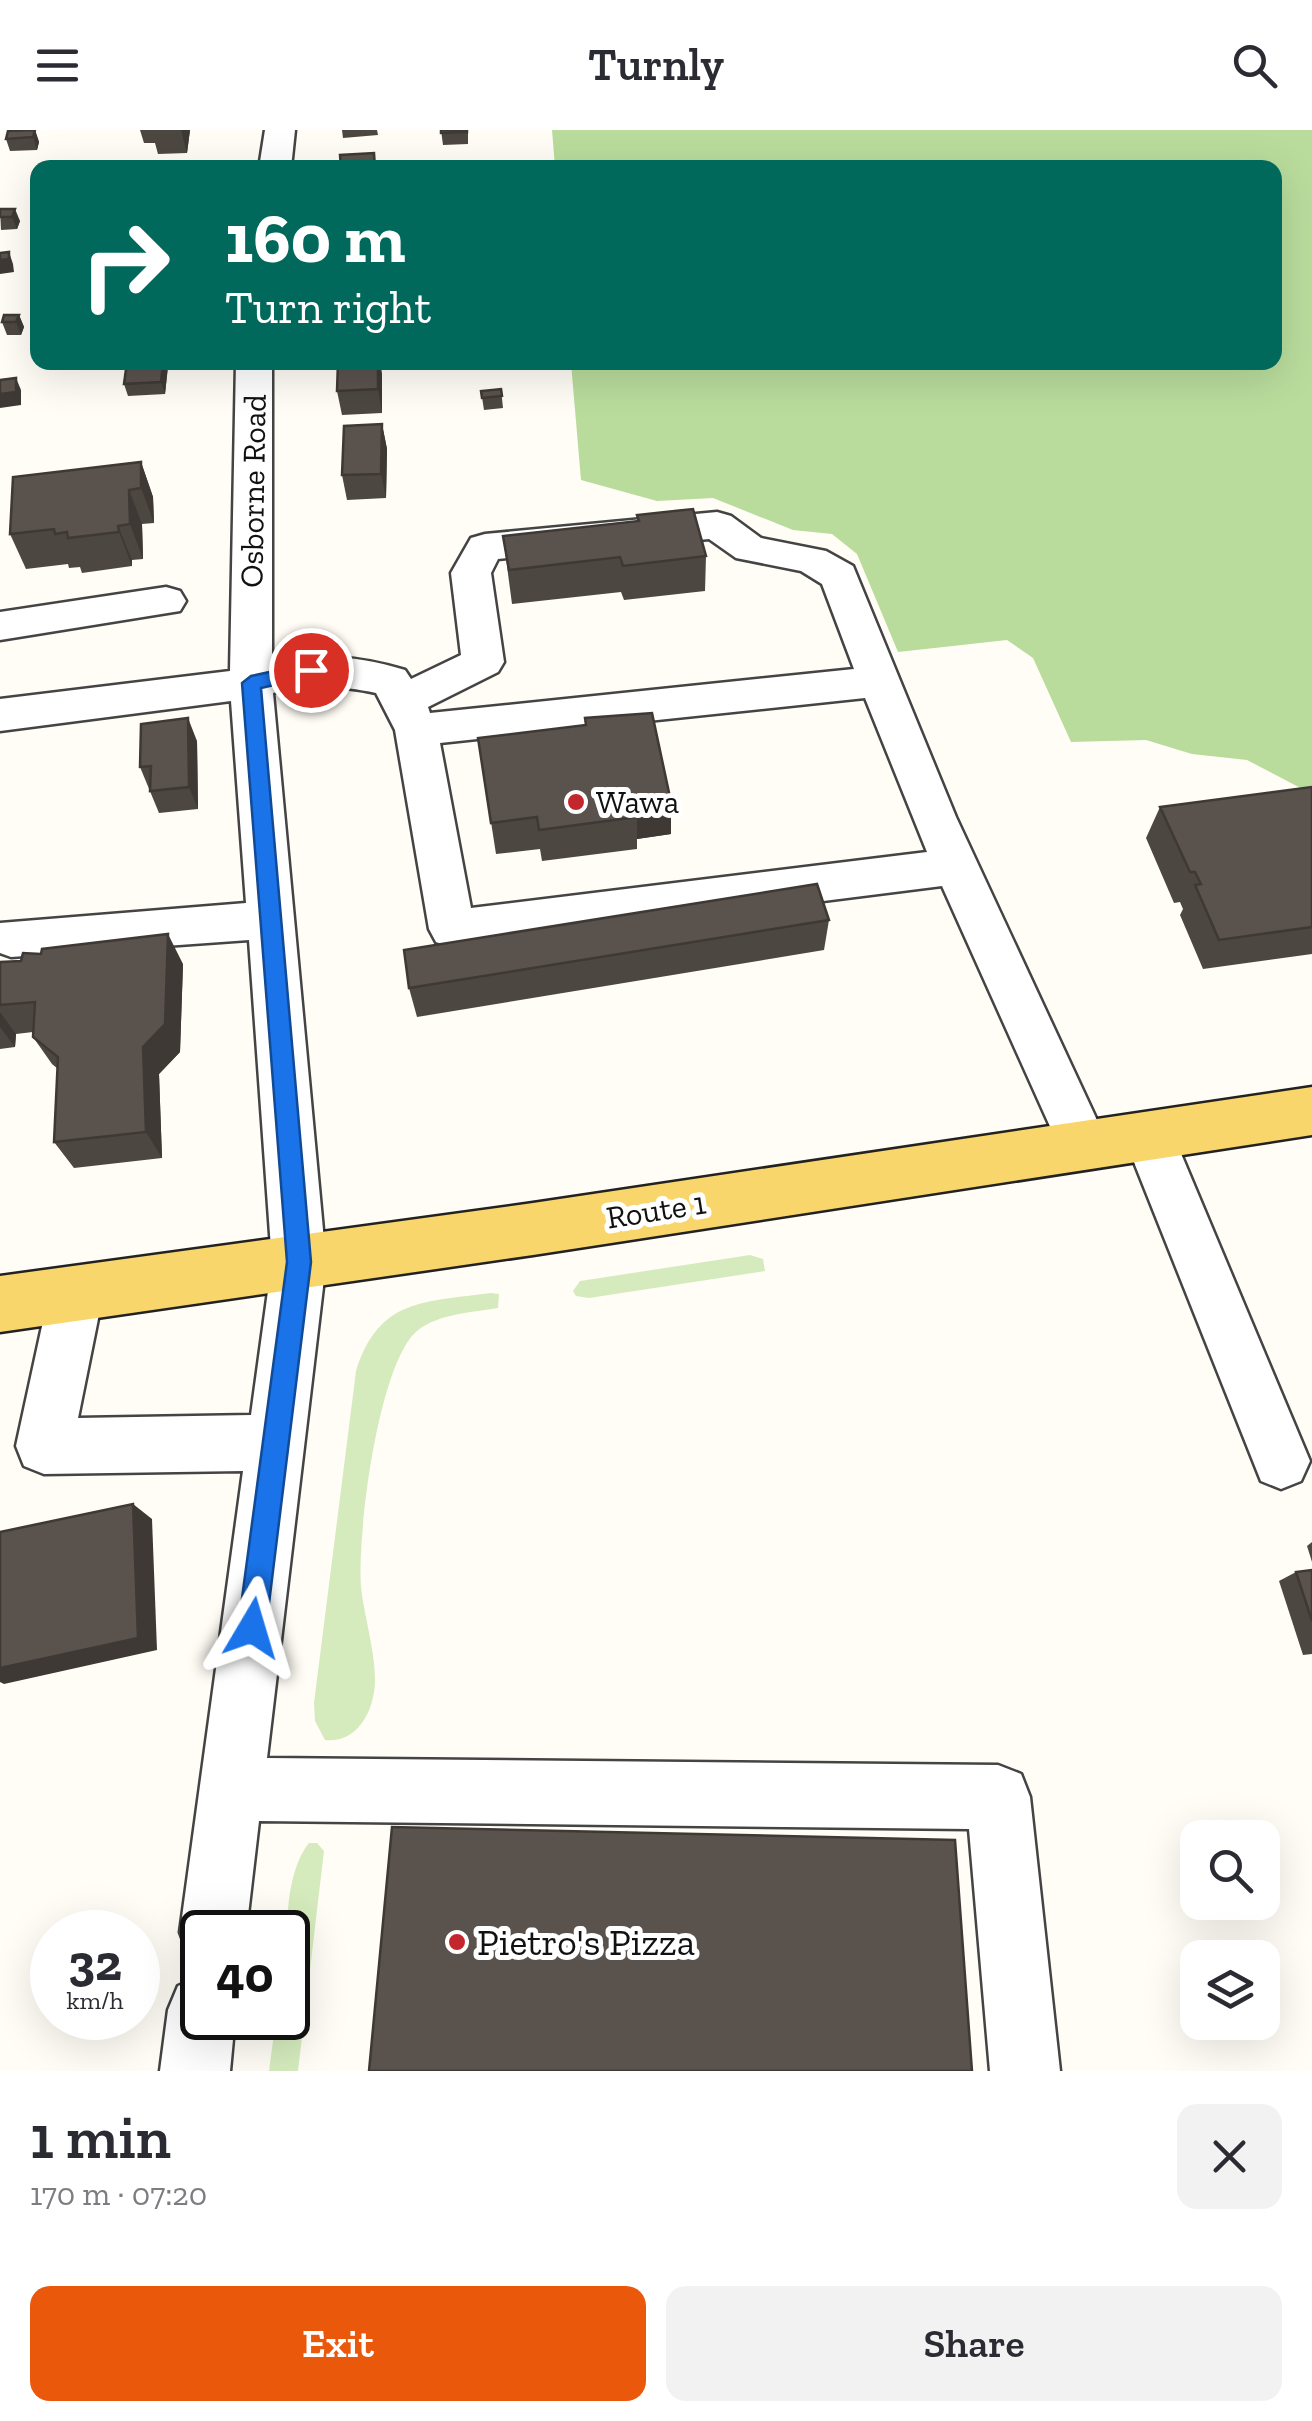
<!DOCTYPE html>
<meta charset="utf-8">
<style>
body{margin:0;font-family:"Zilla Slab",serif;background:#f2f2f3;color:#2b2b33;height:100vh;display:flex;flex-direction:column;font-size:38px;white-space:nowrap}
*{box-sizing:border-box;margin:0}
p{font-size:32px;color:#7c7c81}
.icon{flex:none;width:55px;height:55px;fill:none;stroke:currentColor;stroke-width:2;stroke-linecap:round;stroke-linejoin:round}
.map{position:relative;height:1941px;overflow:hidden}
.sheet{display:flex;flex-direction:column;background:#fff;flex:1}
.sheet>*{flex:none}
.hud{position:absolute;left:30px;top:30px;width:1252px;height:210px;border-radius:20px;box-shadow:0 10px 40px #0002;background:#00695c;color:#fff;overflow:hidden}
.buttons{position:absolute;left:1180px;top:1690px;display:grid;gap:20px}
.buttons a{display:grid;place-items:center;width:100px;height:100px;border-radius:20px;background:#fff;box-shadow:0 10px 40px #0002;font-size:50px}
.speed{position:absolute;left:30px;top:1780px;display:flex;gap:20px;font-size:50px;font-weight:700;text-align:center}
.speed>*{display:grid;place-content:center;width:130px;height:130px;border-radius:50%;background:#fff;box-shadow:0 10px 40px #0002;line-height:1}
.speed small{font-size:25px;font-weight:400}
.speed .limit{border:5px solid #111;border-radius:15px;background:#fff;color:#111}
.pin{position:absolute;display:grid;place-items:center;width:85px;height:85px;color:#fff;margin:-42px;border:5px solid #fff;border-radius:50%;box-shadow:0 2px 10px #0007}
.me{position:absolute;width:110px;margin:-55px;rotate:7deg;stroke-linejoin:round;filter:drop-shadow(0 0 8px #0008)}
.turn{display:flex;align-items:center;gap:35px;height:210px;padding:0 30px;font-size:45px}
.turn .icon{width:130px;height:130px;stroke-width:2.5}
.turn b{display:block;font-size:70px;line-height:85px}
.round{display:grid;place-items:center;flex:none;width:105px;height:105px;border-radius:20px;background:#f2f2f3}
.overview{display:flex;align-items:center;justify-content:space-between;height:170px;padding:0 30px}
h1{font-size:60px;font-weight:600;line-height:75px}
.button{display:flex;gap:20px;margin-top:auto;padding:20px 30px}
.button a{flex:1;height:115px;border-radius:20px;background:#ea580c;color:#fff;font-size:40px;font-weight:600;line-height:115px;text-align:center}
.button a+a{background:#f2f2f3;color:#2b2b33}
header{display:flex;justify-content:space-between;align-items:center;height:130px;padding:0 30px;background:#fff;font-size:45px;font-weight:600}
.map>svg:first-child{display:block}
.green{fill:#d5ebbd}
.forest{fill:#b9dc9c}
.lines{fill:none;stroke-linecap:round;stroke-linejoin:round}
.minor-casing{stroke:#444;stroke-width:5}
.major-casing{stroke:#222;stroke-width:5}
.minor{fill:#fff;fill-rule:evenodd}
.major{fill:#f9d66b;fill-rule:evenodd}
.wall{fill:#4d4742}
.shaded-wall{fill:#3f3936}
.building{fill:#5a524d;stroke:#3f3936;stroke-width:2.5}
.route{fill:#1a73e8;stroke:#114b97;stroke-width:2.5}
.poi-dot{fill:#c4262e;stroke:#fff;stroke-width:4}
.labels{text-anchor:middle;stroke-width:10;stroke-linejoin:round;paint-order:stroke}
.street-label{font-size:32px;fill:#111;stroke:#fff}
.poi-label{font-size:32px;fill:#111;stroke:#fff;text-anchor:start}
.near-poi-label{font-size:38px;fill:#111;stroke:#fff;text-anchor:start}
</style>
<header><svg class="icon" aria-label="menu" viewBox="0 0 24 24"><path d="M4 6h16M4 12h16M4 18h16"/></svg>Turnly<svg class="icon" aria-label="search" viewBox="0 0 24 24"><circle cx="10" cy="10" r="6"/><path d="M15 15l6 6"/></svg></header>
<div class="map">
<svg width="1312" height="1941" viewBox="0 0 1312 1941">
<rect width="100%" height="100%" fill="#fffdf5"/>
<!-- green -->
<g class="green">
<polygon points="750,1125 763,1129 765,1141 589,1168 576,1166 573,1161 580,1151"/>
<path d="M491,1163l8,1 -1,14c-25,4 -59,6 -80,22 -40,32 -61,206 -57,257 3,30 18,77 13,105 -4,26 -20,51 -49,48l-10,-19 -1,-18 42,-332c23,-73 69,-69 135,-78z"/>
<path d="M309,1713h8l7,8 -26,220h-29l7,-53h12c0,-49 -10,-137 21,-175z"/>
</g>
<!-- forest -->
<polygon class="forest" points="552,0 1312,0 1312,664 1247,630 1192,624 1146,610 1071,612 1033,528 1007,510 898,522 857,424 832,404 793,400 713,368 657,371 581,350 571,233 1275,232 1275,38 555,37"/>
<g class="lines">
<defs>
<g id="minor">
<polygon points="265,0 295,0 291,38 259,38"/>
<path d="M236,232h36v301c47,-10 86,-7 133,7l6,9 50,-24 -10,-82 20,-35 14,-4 232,-22 14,4 30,22 65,13 27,15 103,251 153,329 -7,16 -18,6 -18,-6 -124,-276 -490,62 -16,-6 -7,-13 -34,-199 -19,-37c-37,-8 -66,-8 -103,0l53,569 -59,496 731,7 23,9 9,23 30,274h-70l-21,-242 -710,-8 -13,111h-44v29l-13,-5 -9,-24 63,-461 -199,3 -20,-8 -8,-20 33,-152 8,-18 19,-7 19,7 8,18 -25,124 173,-3 21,-153 -23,-322 -238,17 -11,-4v-30l246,-20 -15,-202 -231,30v-32l230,-28zM709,409l27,19 65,13 21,13 32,85 -424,44 -2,-6 70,-35 6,-10 -13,-89 7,-14zM865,568l62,154 -456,56 -31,-165z"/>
<polygon points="166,457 180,461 186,471 180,481 0,510 0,482"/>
<polygon points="1149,985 1167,991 1174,1007 1310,1331 1301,1351 1281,1359 1261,1351 1124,1007 1131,991"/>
<polygon points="202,1846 202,1888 235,1888 230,1941 160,1941 168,1880 178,1856"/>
</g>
<polygon id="major" points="1312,957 1312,1005 533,1125 0,1202 0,1146 533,1073"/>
</defs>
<!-- minor casing -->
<use href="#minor" class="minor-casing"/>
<!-- major casing -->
<use href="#major" class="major-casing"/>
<!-- minor -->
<use href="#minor" class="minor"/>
<!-- major -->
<use href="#major" class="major"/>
</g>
<!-- wall -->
<g class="wall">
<polygon points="35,0 39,12 37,20 10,21 6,9"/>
<polygon points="140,0 190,0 187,23 158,24 155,13 144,13"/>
<polygon points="342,0 377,0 378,5 343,8"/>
<polygon points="441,0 468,0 468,14 443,15"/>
<polygon points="0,79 20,91 17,99 1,100"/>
<polygon points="19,185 24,197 21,205 7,205 2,192"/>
<polygon points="338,232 380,232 382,245 382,283 342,285 337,261"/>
<polygon points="168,236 165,264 128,266 124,254"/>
<polygon points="501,259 503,278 484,280 481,261"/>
<polygon points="382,294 387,319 386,368 347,370 342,345"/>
<polygon points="141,332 153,367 154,393 142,394 143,429 132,430 132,436 82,443 80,437 69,438 68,434 26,439 10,404"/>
<polygon points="637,385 706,426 705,461 624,470 621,462 512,474 503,406 637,391"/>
<polygon points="478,608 671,672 671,704 637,709 637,719 542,731 540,719 496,724"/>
<polygon points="197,611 198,679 159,683 140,637"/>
<polygon points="1312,657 1312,824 1203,839 1180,785 1183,779 1180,772 1174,773 1146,708 1160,677"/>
<polygon points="829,790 824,820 417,887 409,858"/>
<polygon points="0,832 183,834 180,922 159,944 162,1028 74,1038 54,1012 58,939 52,934 33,907 33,902 16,904 15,917 0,919"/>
<polygon points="1312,1412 1312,1432 1307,1416"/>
<polygon points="1312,1440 1312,1524 1303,1525 1279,1451 1296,1442"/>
</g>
<!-- shaded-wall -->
<g class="shaded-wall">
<polygon points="35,0 39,12 37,20 33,7"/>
<polygon points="181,0 190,0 187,23"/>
<polygon points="15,79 20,91 17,99 12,87"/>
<polygon points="9,122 13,134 14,142 0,144 0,130"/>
<polygon points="19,185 24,197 21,205 16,192"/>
<polygon points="163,232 167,232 168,236 165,264 161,252"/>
<polygon points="378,232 380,232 382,245 382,283 378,259"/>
<polygon points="16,248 21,260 21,275 0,278 0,264"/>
<polygon points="382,294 387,319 386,368 381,344"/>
<polygon points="141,332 153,367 154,393 141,358"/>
<polygon points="129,360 142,394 143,429 130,394"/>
<polygon points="118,396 132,430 132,436 119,402"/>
<polygon points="188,588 197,611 198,679 189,657"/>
<polygon points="671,672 671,704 637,709 637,687 634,678"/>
<polygon points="168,804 183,834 180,922 159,944 162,1028 146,1002 143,917"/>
<polygon points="0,882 16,904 15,917 0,897"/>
<polygon points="133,1374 152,1389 157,1520 4,1554 0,1552 0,1538"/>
</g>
<!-- building -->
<g class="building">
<polygon points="35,0 33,7 6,9 8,1"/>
<polygon points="441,0 467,0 467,2 441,3"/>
<polygon points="374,23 375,38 341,38 340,25"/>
<polygon points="0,79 15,79 12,87 0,87"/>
<polygon points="9,122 9,129 0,130 0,123"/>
<polygon points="4,185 19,185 16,192 2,192"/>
<polygon points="127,232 163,232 161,252 124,254"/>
<polygon points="338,232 378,232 378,259 337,261"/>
<polygon points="16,248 16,262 0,264 0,250"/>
<polygon points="501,259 502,266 482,268 481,261"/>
<polygon points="382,294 381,344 342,345 344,296"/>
<polygon points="141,332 141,358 129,360 130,394 118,396 119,402 68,408 67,402 55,404 54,399 10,404 13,347"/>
<polygon points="693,379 706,426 623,436 620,427 509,440 503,406 639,391 637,385"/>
<polygon points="652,583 671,672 634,678 637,687 539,700 537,687 491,693 478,608 586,595 585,588"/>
<polygon points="188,588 189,657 150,661 151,636 140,637 141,594"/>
<polygon points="1312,657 1312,797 1219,810 1195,755 1201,754 1195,742 1190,742 1160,677"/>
<polygon points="817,754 829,790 409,858 404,820"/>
<polygon points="168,804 165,894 143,917 146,1002 54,1012 58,927 33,907 35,872 0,875 0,832 21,831 23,823 41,824 42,819"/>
<polygon points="133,1374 138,1508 0,1538 0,1402"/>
<polygon points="1312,1440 1312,1491 1296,1442"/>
<polygon points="392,1697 955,1710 972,1941 369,1941"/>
</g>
<!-- route -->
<polygon class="route" points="311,533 318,535 318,545 261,558 311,1132 266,1498 262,1508 252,1512 242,1508 238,1498 287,1132 242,553 251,546"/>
<!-- markers -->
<g class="poi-dot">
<circle cx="576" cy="672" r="10"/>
<circle cx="457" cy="1812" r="10"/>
</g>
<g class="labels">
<!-- street labels -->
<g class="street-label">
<text transform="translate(253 361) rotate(-89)" y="11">Osborne Road</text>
<text transform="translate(656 1080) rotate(-9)" y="11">Route 1</text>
</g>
<!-- poi labels -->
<g class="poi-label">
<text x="596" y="683">Wawa</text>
</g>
<!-- near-poi labels -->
<g class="near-poi-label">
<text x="477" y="1825">Pietro's Pizza</text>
</g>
</g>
</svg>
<div class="buttons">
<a><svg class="icon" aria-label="search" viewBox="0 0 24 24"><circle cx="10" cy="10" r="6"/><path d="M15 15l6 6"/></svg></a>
<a><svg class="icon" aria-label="layers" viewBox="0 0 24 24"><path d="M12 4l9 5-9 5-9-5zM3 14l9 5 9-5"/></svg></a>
</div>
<div class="speed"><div>32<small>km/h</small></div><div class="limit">40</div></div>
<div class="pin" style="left:311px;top:540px;background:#d93025"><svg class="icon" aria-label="arrive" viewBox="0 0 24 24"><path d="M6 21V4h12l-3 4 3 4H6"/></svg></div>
<svg class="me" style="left:252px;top:1498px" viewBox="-20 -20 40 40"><path d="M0-17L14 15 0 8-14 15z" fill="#1a73e8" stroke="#fff" stroke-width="4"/></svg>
<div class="hud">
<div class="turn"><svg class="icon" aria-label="right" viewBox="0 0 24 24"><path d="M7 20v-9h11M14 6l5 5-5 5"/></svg><div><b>160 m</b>Turn right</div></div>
</div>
</div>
<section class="sheet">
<div class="overview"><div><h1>1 min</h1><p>170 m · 07:20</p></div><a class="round"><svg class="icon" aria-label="close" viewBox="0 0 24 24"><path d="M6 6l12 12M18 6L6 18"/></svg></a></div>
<div class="button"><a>Exit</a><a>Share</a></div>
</section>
